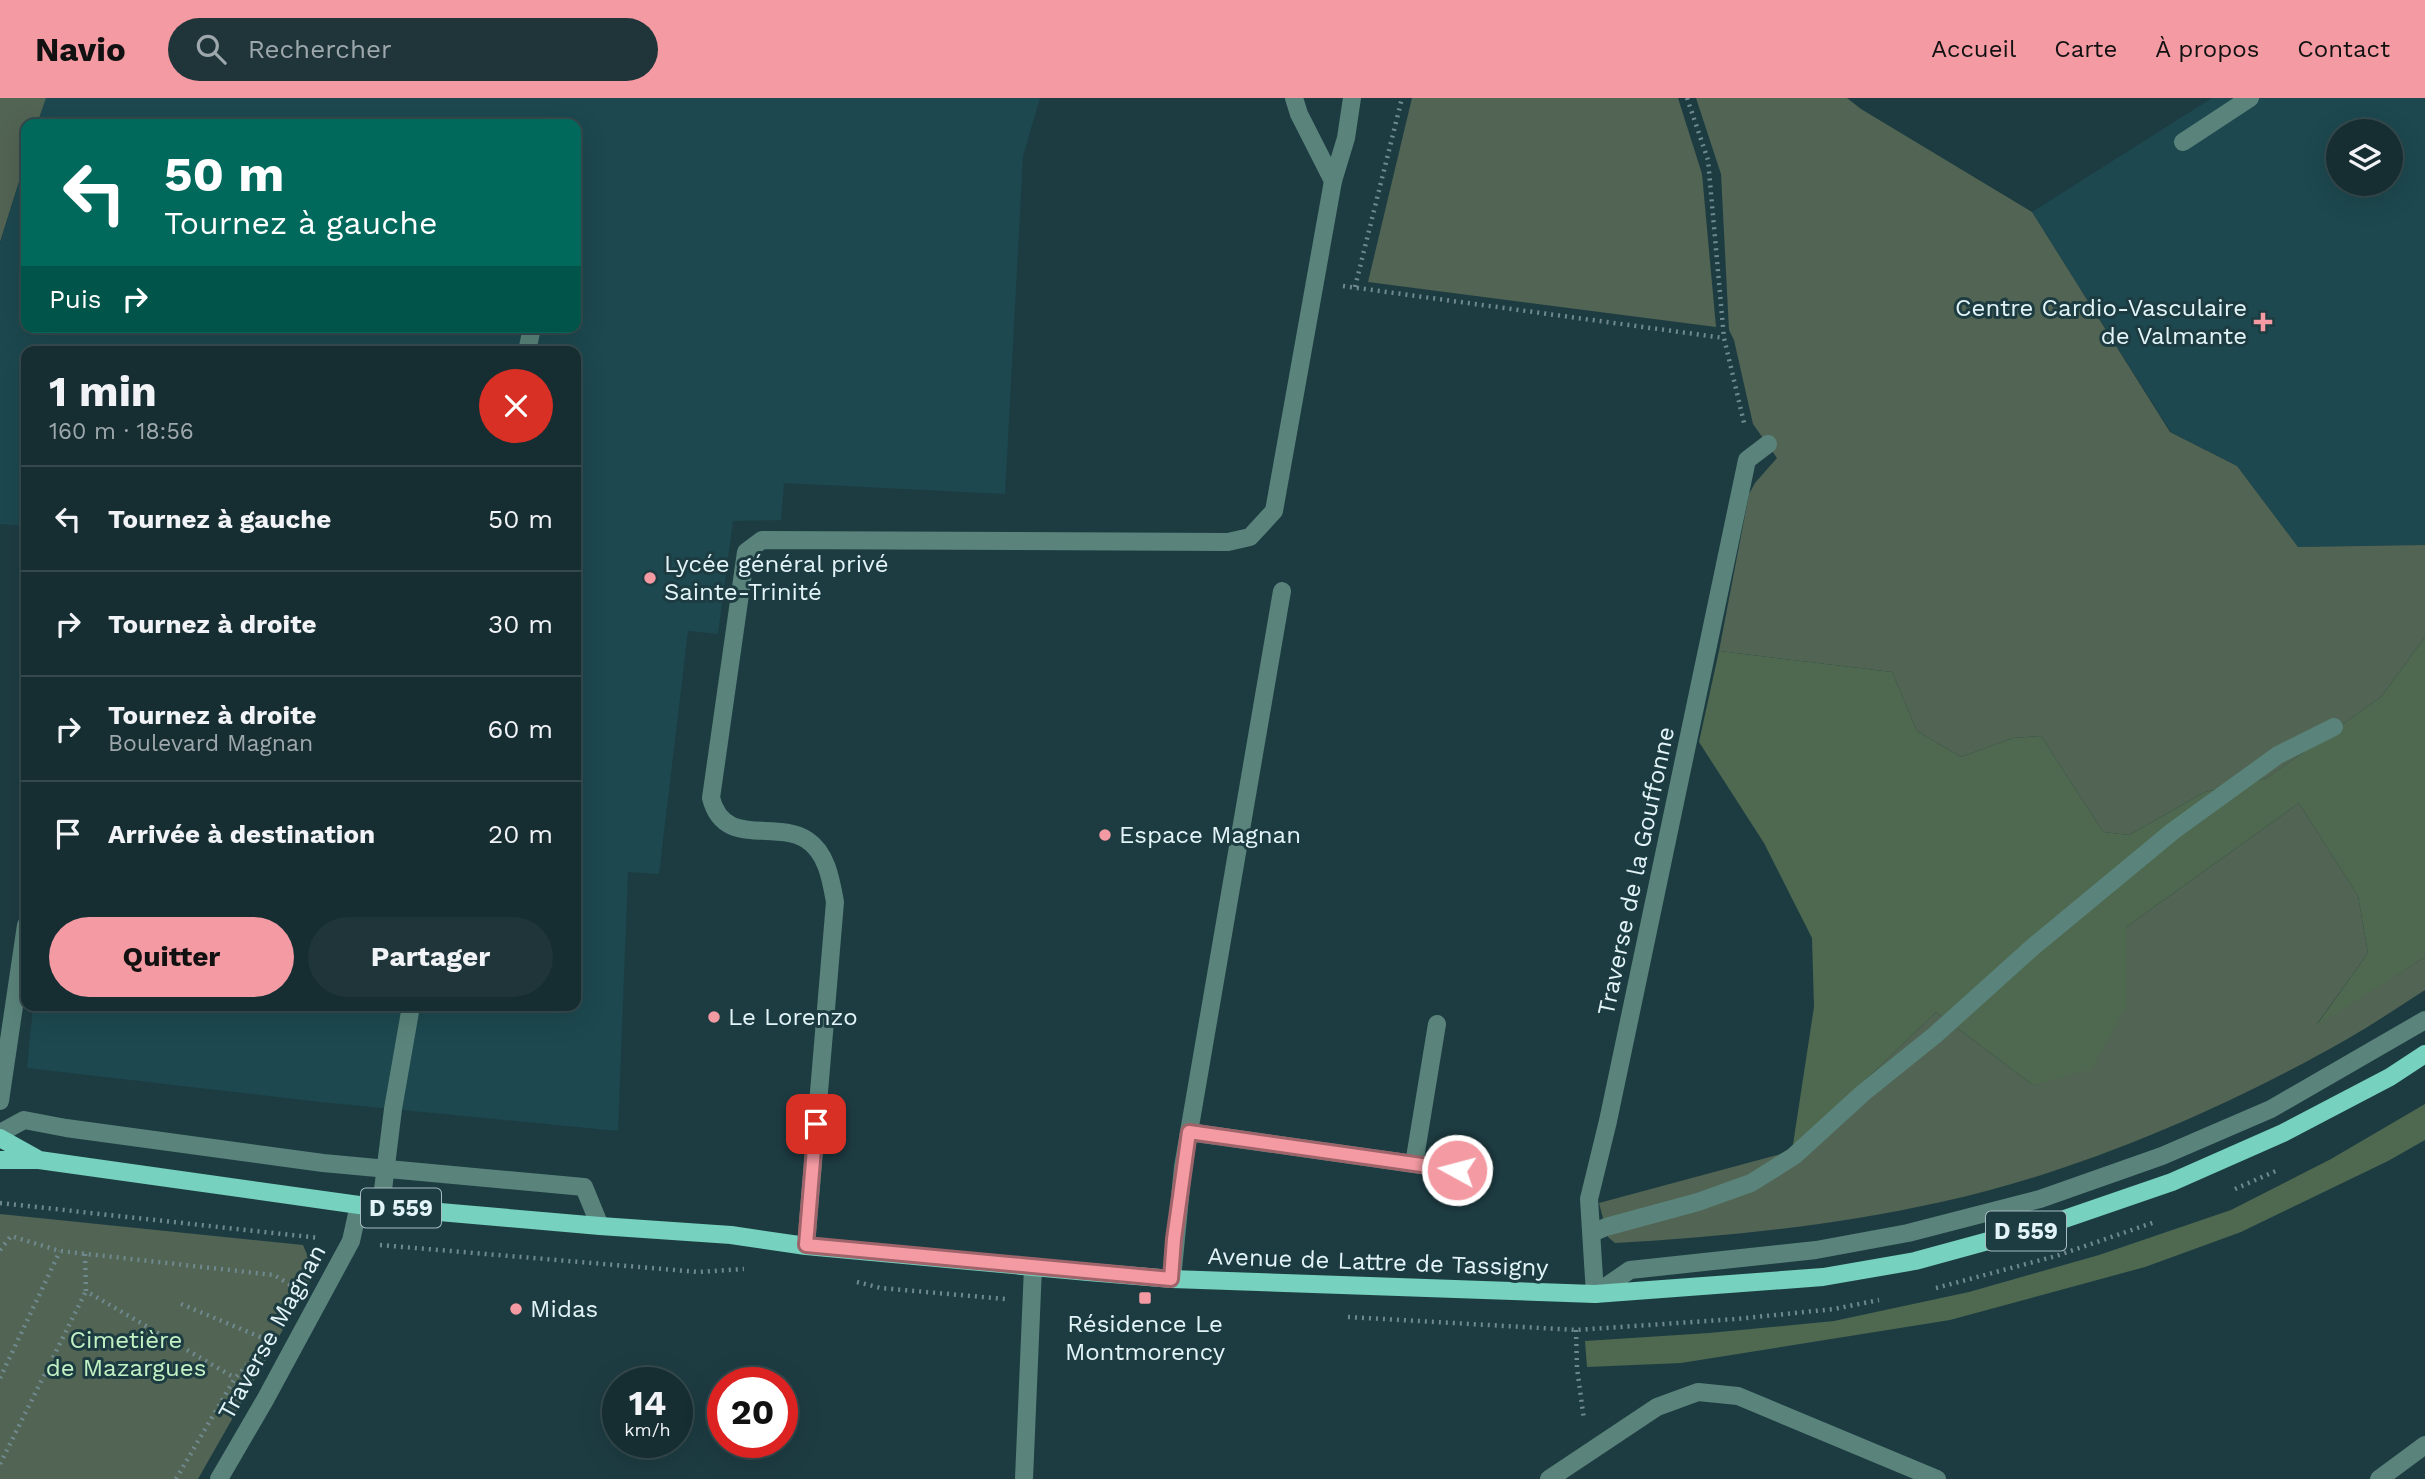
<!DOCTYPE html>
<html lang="fr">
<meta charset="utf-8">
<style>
body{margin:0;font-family:"Work Sans",sans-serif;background:#1f353a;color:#f1f3f6;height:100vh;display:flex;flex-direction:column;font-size:26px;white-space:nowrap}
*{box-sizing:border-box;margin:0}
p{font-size:23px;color:#9ea8ac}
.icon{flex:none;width:38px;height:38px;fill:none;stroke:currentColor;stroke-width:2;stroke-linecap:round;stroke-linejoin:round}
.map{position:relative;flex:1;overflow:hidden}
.details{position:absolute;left:21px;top:248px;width:560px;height:665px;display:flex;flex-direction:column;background:#162d32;border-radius:14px;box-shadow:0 7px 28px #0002,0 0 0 2px #35494d}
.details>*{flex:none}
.guide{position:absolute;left:21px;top:21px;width:560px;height:214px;border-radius:14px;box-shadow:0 7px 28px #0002,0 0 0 2px #35494d;background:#00695c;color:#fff;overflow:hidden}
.controls{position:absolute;left:2326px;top:21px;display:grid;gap:14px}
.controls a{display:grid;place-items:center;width:77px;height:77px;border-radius:50%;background:#162d32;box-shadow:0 7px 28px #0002,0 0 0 2px #35494d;font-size:35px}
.speed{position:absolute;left:602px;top:1269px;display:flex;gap:14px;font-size:35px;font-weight:700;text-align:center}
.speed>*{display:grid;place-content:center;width:91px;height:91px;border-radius:50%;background:#162d32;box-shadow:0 7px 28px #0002,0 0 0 2px #35494d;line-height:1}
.speed small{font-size:18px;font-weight:400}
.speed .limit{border:10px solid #d22;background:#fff;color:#111}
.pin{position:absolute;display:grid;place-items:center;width:60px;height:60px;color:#fff;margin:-30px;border-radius:14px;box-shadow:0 4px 10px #0006}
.me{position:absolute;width:77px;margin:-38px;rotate:277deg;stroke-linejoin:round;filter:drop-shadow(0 0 5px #0008)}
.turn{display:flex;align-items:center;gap:24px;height:147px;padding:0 28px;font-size:32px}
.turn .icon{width:91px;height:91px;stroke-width:2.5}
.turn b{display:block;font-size:49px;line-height:60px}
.then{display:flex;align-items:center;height:66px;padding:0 28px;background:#0003;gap:14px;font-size:26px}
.round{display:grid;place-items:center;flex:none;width:74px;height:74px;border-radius:37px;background:#1f353a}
.headline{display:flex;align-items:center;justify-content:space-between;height:119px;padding:0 28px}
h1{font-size:42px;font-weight:700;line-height:52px}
.cta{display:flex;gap:14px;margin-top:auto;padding:14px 28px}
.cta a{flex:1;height:80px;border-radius:42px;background:#f49aa3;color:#111;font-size:28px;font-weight:700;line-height:80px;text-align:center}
.cta a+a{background:#1f353a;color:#f1f3f6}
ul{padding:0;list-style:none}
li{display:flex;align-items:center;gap:21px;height:105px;padding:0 28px;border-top:2px solid #35494d}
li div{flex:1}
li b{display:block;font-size:26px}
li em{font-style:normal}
header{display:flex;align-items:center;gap:42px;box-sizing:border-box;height:98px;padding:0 35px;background:#f49aa3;color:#111}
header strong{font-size:33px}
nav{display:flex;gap:38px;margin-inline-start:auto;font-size:24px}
.search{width:490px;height:63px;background:#1f353a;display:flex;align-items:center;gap:18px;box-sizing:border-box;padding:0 24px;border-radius:38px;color:#9ea8ac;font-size:26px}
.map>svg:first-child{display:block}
.built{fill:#1d484f;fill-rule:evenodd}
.green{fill:#526453}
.forest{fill:#4f6950}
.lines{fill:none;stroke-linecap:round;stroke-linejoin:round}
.path{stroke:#6f898e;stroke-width:4.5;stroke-dasharray:2 5;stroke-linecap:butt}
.minor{stroke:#5a847b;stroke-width:18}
.major{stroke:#76d1be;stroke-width:18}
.route-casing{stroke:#9f646a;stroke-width:18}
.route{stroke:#f49aa3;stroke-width:12}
.poi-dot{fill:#f49aa3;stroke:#1d3c42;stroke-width:2.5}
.labels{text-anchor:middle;stroke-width:6;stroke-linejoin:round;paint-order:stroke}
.shield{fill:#1d3c42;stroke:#a7bdc1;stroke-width:2}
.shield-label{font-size:23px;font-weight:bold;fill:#e2f4f7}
.poi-label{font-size:24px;fill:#e2f4f7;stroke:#1d3c42;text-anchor:start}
.street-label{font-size:24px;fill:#e2f4f7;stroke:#1d3c42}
.park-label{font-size:24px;fill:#c2f2c4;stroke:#1d3c42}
</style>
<header>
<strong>Navio</strong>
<div class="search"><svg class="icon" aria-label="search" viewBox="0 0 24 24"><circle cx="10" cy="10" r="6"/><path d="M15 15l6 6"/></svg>Rechercher</div>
<nav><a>Accueil</a><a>Carte</a><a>À propos</a><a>Contact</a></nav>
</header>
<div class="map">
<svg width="2425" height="1381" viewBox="0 0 2425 1381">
<rect width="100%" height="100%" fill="#1d3c42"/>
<!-- built -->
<g class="built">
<polygon points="45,0 1040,0 1023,58 1005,396 784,385 781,422 733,423 718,536 688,533 659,776 628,774 618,1033 321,1004 27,970 33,908 576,908 576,254 26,254 26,428 0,426 0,146 26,61 26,229 576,229 576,26 37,26"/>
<path d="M2212,0h213v447l-127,2 -61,-81 -66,-34 -139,-220zM2338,33h52v53h-52z"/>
</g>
<!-- green -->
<g class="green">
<polygon points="0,0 46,0 37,26 26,26 26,61 0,144"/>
<polygon points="1412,0 1678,0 1702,76 1716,229 1368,184"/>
<polygon points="1696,0 1847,0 1861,11 2032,114 2170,334 2237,368 2298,449 2425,447 2425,539 2381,599 2267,680 2205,694 2129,737 2103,734 2041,638 2013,640 1961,659 1917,633 1892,574 1719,553 1749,396 1755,385 1777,360 1753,326 1734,242 1729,232 1721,76"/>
<path d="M2299,705l59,93 10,57 -51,71 108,-67v33c-25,16 -50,33 -76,48 -122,70 -270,134 -408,164 -108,24 -216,35 -326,41l-7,-6 -9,-34 193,-52 144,-139 97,73 93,-79v-79z"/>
<polygon points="0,1116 303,1147 315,1175 198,1381 0,1381"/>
</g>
<!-- forest -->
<g class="forest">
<polygon points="2425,539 2425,859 2316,928 2368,855 2358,798 2299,705 2126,829 2126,908 2092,971 2033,987 1936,914 1792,1053 1814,909 1812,840 1764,745 1699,644 1719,553 1892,574 1917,633 1961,659 2013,640 2041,638 2103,734 2129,737 2205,694 2267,680 2381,599"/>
<polygon points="2425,1006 2425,1042 2388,1063 2241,1134 2145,1169 1950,1222 1681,1265 1587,1269 1585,1243 1709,1235 1834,1223 1969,1194 2099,1157 2231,1112 2331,1061"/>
</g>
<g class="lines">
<!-- path -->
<g class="path">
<polyline points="1687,0 1708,62 1724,240 1745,329"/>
<polyline points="1343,188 1724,240"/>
<polyline points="1355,189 1402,0"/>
<polyline points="2235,1091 2278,1072"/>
<polyline points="0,1105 319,1140"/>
<polyline points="380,1147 698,1174 744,1171"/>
<polyline points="0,1152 11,1138 60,1153 274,1177 294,1189"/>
<polyline points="85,1156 86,1193 235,1280"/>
<polyline points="857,1184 881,1190 1005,1201"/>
<polyline points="1936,1190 2056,1158 2155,1124"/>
<polyline points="181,1206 265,1241"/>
<polyline points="1348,1219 1576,1232 1736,1221 1834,1211 1879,1202"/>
<polyline points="1576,1232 1577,1270 1584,1322"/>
<polyline points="0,1280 60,1153"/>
<polyline points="0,1366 86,1193"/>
<polyline points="176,1381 235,1280 250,1264"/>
</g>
<!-- minor -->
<g class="minor">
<polyline points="1294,0 1299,16 1333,83 1346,40 1352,0"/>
<polyline points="2183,44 2250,0"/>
<polyline points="527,254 532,229"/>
<polyline points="0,1003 26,827"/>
<polyline points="1189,1034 1456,1072"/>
<polyline points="0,1035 24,1022 66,1030 323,1065 584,1089 600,1128"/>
<polyline points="1414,1066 1437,926"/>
<polyline points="381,1108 393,1011 411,908"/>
<polyline points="1592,1135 1606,1129 1698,1104 1751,1085 1794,1058 1863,995 1935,937 2034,848 2173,733 2278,657 2334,629"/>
<path d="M806,1148l29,-344c-4,-22 -8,-49 -28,-62 -32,-21 -83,9 -96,-42l35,-246 16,-12 466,2 22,-5 24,-26 59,-330"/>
<polyline points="1172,1181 1183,1069 1282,493"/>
<polyline points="1595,1196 1630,1172 1816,1152 1908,1135 2040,1101 2162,1058 2271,1011 2425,922"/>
<polyline points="1595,1196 1589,1101 1608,1023 1747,362 1768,346"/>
<polyline points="219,1381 265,1302 351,1143 359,1107"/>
<polyline points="1024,1381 1033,1169"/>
<polyline points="1549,1381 1657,1309 1698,1294 1738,1298 1937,1381"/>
<polyline points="2379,1381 2425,1347"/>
</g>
<!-- major -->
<g class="major">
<polyline points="0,1040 36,1060"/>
<polyline points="0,1062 39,1062 359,1107 600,1128 731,1137 806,1148 1088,1174 1172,1181 1595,1196 1823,1179 1915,1163 2047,1127 2172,1084 2283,1035 2390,979 2425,956"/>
</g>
</g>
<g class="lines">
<defs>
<polyline id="route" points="816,1026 806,1147 1171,1181 1174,1141 1189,1034 1457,1072"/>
</defs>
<!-- route casing -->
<use href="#route" class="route-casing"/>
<!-- route -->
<use href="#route" class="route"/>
</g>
<!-- markers -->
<g class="poi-dot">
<path d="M2259.5 213.5h7v7h7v7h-7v7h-7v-7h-7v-7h7z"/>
<circle cx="650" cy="480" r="7"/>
<circle cx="1105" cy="737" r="7"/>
<circle cx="714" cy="919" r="7"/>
<rect x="1138" y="1193" width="14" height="14" rx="3.5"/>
<circle cx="516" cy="1211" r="7"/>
</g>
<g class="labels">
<!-- shield labels -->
<g class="shield">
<rect x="361" y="1090.5" width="80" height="39" rx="5"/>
<rect x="1986" y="1113.5" width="80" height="39" rx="5"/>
</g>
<g class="shield-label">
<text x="401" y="1118">D 559</text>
<text x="2026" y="1141">D 559</text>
</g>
<!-- poi labels -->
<g class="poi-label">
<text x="2247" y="218" text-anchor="end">Centre Cardio-Vasculaire<tspan x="2247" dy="28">de Valmante</tspan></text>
<text x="664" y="474">Lycée général privé<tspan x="664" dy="28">Sainte-Trinité</tspan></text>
<text x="1119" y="745">Espace Magnan</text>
<text x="728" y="927">Le Lorenzo</text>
<text x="530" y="1219">Midas</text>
<text x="1145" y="1234" text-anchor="middle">Résidence Le<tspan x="1145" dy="28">Montmorency</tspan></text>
</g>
<!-- street labels -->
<g class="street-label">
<text transform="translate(1636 773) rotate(-78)" y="8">Traverse de la Gouffonne</text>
<text transform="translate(1378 1164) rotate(2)" y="8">Avenue de Lattre de Tassigny</text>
<text transform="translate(272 1234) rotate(-61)" y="8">Traverse Magnan</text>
</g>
<!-- park labels -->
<g class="park-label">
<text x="126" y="1250">Cimetière<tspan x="126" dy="28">de Mazargues</tspan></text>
</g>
</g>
</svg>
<div class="controls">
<a><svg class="icon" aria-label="layers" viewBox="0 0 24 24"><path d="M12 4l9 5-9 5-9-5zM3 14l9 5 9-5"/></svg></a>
</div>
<div class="speed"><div>14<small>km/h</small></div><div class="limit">20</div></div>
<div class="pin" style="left:816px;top:1026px;background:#d93025"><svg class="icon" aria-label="arrive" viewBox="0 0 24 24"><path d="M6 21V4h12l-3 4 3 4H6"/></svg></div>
<svg class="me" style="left:1457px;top:1072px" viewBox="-20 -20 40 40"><circle r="17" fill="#f49aa3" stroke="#fff" stroke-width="3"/><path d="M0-11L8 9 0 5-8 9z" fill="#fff"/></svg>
<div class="guide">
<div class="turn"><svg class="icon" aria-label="left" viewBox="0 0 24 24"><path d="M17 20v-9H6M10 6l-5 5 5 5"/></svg><div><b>50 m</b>Tournez à gauche</div></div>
<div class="then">Puis<svg class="icon" aria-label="right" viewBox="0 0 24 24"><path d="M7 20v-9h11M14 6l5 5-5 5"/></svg></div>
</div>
<section class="details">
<div class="headline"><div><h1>1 min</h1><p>160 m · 18:56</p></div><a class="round" style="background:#d93025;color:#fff"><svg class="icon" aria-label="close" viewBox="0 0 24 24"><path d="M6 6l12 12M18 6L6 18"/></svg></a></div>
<ul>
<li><svg class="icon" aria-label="left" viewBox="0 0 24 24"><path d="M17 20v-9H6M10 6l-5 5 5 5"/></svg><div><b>Tournez à gauche</b></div><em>50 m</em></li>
<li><svg class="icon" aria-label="right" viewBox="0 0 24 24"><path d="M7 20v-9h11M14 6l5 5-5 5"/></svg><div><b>Tournez à droite</b></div><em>30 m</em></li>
<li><svg class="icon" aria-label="right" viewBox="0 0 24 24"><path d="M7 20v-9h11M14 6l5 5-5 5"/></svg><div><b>Tournez à droite</b><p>Boulevard Magnan</p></div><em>60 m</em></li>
<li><svg class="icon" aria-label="arrive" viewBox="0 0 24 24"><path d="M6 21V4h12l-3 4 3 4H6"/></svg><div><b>Arrivée à destination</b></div><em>20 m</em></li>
</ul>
<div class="cta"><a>Quitter</a><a>Partager</a></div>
</section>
</div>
